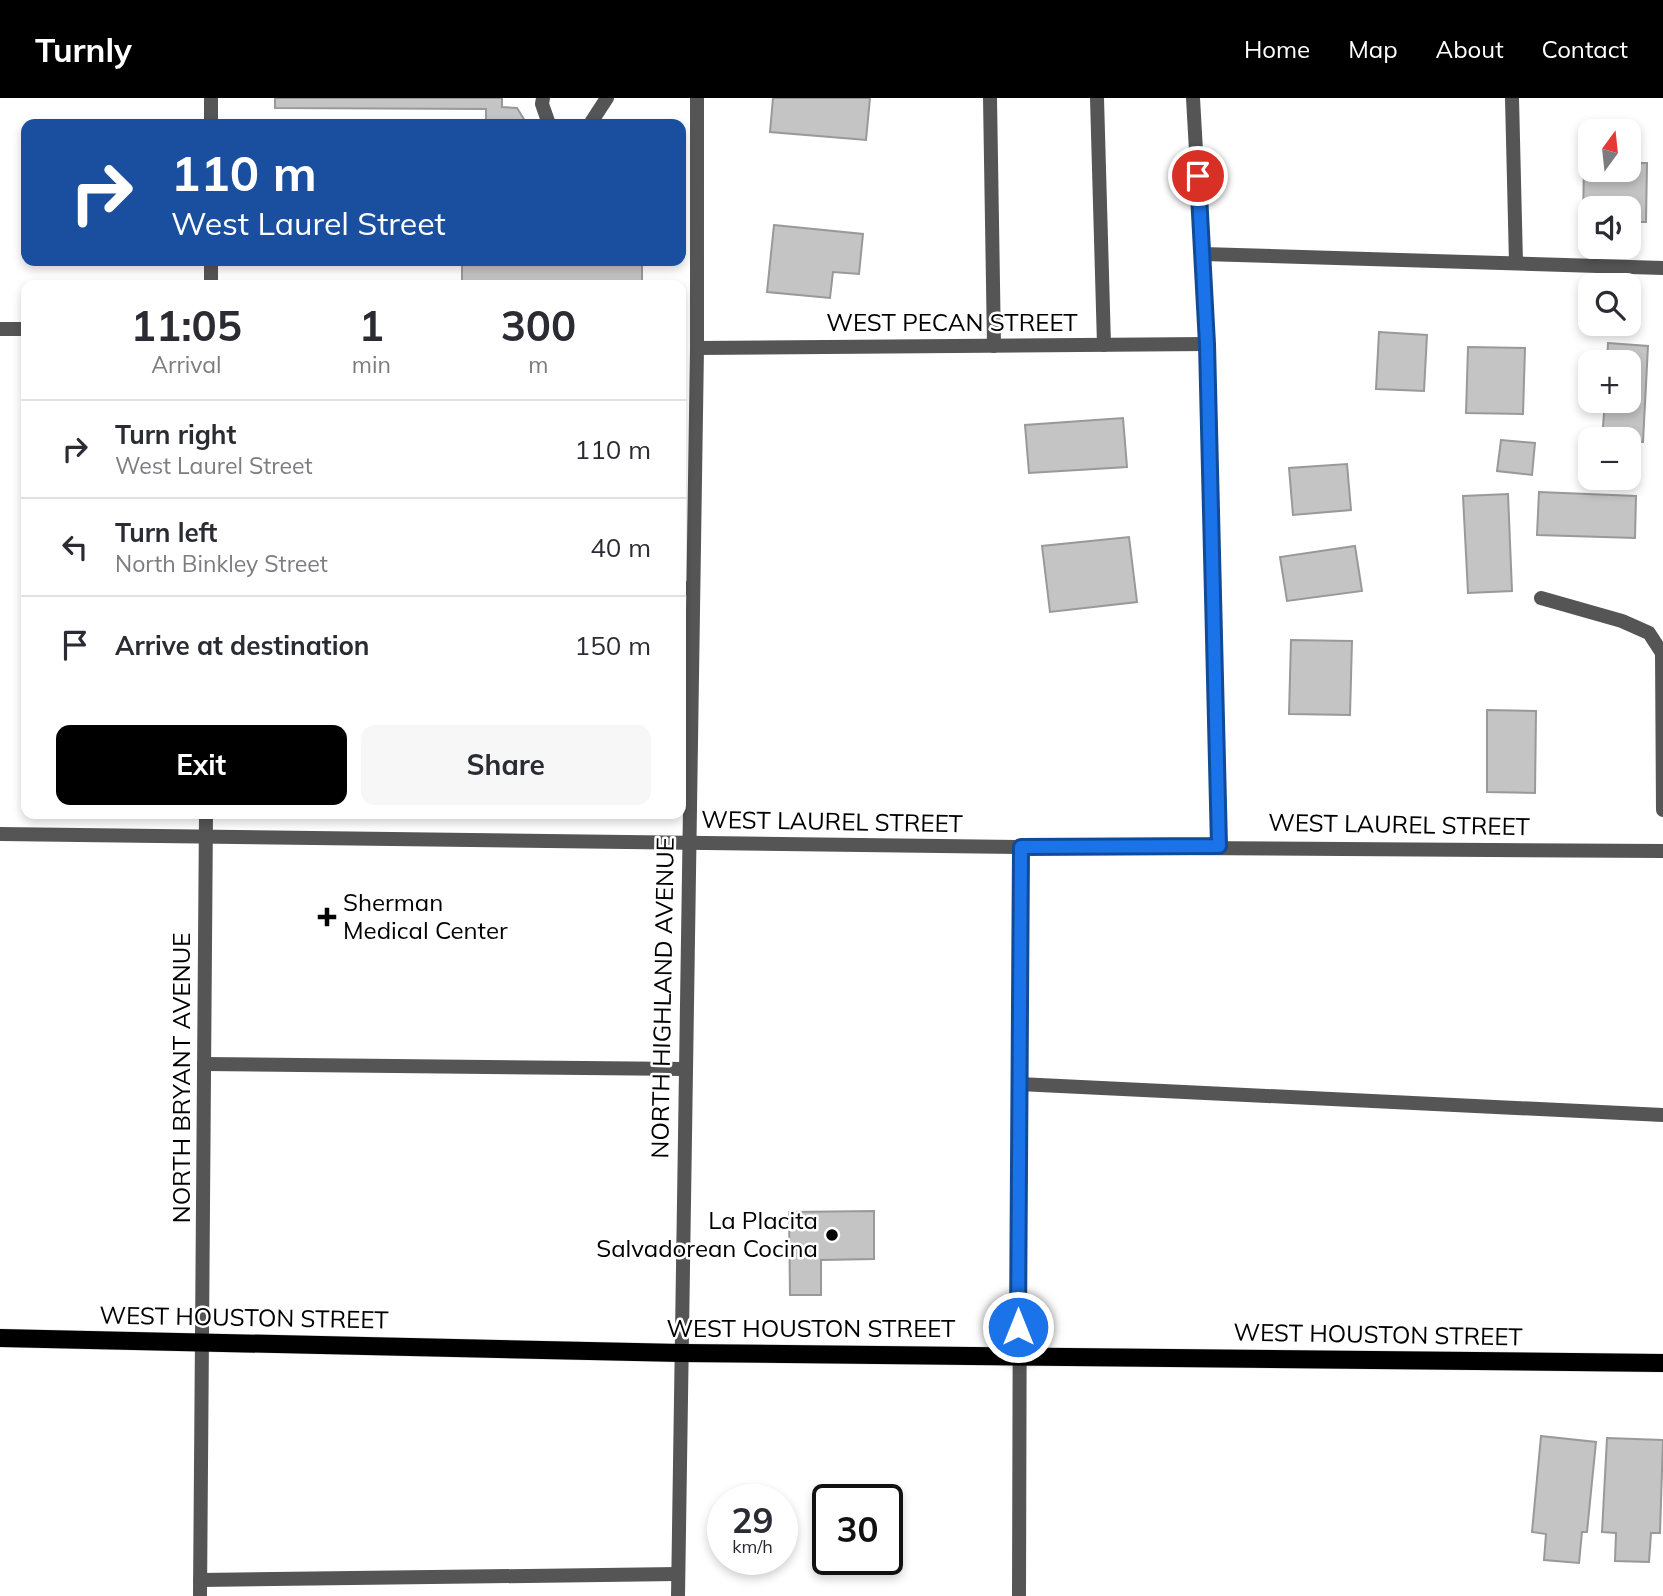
<!DOCTYPE html>
<meta charset="utf-8">
<style>
body{margin:0;font-family:Mulish,sans-serif;background:#f7f7f7;color:#2b2b33;height:100vh;display:flex;flex-direction:column;font-size:26px;white-space:nowrap}
*{box-sizing:border-box;margin:0}
p{font-size:23px;color:#7c7c81}
.icon{flex:none;width:38px;height:38px;fill:none;stroke:currentColor;stroke-width:2;stroke-linecap:round;stroke-linejoin:round}
.map{position:relative;flex:1;overflow:hidden}
.details{position:absolute;left:21px;top:182px;width:665px;height:539px;display:flex;flex-direction:column;background:#fff;border-radius:14px;box-shadow:0 4px 10px #0003}
.details>*{flex:none}
.banner{position:absolute;left:21px;top:21px;width:665px;height:147px;border-radius:14px;box-shadow:0 4px 10px #0003;background:#1a4fa0;color:#fff;overflow:hidden}
.needle{width:46px;rotate:15deg}
.tools{position:absolute;left:1578px;top:21px;display:grid;gap:14px}
.tools a{display:grid;place-items:center;width:63px;height:63px;border-radius:14px;background:#fff;box-shadow:0 4px 10px #0003;font-size:35px}
.speed{position:absolute;left:707px;top:1386px;display:flex;gap:14px;font-size:35px;font-weight:700;text-align:center}
.speed>*{display:grid;place-content:center;width:91px;height:91px;border-radius:50%;background:#fff;box-shadow:0 4px 10px #0003;line-height:1}
.speed small{font-size:18px;font-weight:400}
.speed .limit{border:4px solid #111;border-radius:10px;background:#fff;color:#111}
.pin{position:absolute;display:grid;place-items:center;width:60px;height:60px;color:#fff;margin:-30px;border:4px solid #fff;border-radius:50%;box-shadow:0 2px 7px #0007}
.me{position:absolute;width:77px;margin:-38px;rotate:0deg;stroke-linejoin:round;filter:drop-shadow(0 0 5px #0008)}
.turn{display:flex;align-items:center;gap:24px;height:147px;padding:0 35px;font-size:32px}
.turn .icon{width:91px;height:91px;stroke-width:2.5}
.turn b{display:block;font-size:49px;line-height:60px}
.eta{display:flex;justify-content:space-evenly;align-items:center;height:119px;text-align:center}
.eta b{font-size:42px;font-weight:700;line-height:49px}
.cta{display:flex;gap:14px;margin-top:auto;padding:14px 35px}
.cta a{flex:1;height:80px;border-radius:14px;background:#000;color:#fff;font-size:28px;font-weight:700;line-height:80px;text-align:center}
.cta a+a{background:#f7f7f7;color:#2b2b33}
ul{padding:0;list-style:none}
li{display:flex;align-items:center;gap:21px;height:98px;padding:0 35px;border-top:2px solid #e1e1e2}
li div{flex:1}
li b{display:block;font-size:26px}
li em{font-style:normal}
header{display:flex;align-items:center;gap:42px;box-sizing:border-box;height:98px;padding:0 35px;background:#000;color:#fff}
header strong{font-size:33px}
nav{display:flex;gap:38px;margin-inline-start:auto;font-size:24px}
.map>svg:first-child{display:block}
.building{fill:#c4c4c4;stroke:#999;stroke-width:2}
.lines{fill:none;stroke-linecap:round;stroke-linejoin:round}
.primary-casing{stroke:#dbdbdb;stroke-width:19}
.lane{stroke:#555;stroke-width:14}
.street{stroke:#555;stroke-width:14}
.primary{stroke:#000;stroke-width:18}
.route-casing{stroke:#114b97;stroke-width:18}
.route{stroke:#1a73e8;stroke-width:12}
.poi-dot{fill:#000;stroke:#fff;stroke-width:2.5}
.labels{text-anchor:middle;stroke-width:5;stroke-linejoin:round;paint-order:stroke}
.street-label{font-size:24px;fill:#000;stroke:#fff}
.poi-label{font-size:24px;fill:#000;stroke:#fff;text-anchor:start}
</style>
<header>
<strong>Turnly</strong>
<nav><a>Home</a><a>Map</a><a>About</a><a>Contact</a></nav>
</header>
<div class="map">
<svg width="1663" height="1498" viewBox="0 0 1663 1498">
<rect width="100%" height="100%" fill="#fff"/>
<!-- building -->
<g class="building">
<polygon points="275,0 502,0 502,9 517,10 527,26 486,26 486,11 275,10"/>
<polygon points="773,0 870,0 866,42 770,34"/>
<polygon points="1584,64 1591,64 1591,72 1629,72 1629,65 1647,65 1646,124 1629,124 1629,110 1591,110 1591,123 1583,123"/>
<polygon points="774,127 863,136 859,176 833,174 830,200 767,194"/>
<rect x="462" y="163" width="180" height="24"/>
<polygon points="1379,234 1427,237 1424,293 1376,291"/>
<polygon points="1608,245 1648,248 1643,344 1602,341 1605,303 1629,303 1629,264 1607,264"/>
<polygon points="1468,249 1525,250 1523,316 1466,315"/>
<polygon points="1123,320 1127,369 1029,375 1025,327"/>
<polygon points="1501,342 1535,345 1532,377 1497,373"/>
<polygon points="1347,366 1351,412 1293,417 1289,370"/>
<polygon points="1539,394 1636,398 1635,440 1537,437"/>
<polygon points="1508,396 1512,493 1468,495 1463,398"/>
<polygon points="1129,439 1137,504 1050,514 1042,448"/>
<polygon points="1355,448 1362,493 1287,503 1280,459"/>
<polygon points="1291,542 1352,543 1350,617 1289,616"/>
<polygon points="1487,612 1536,613 1535,695 1487,694"/>
<polygon points="874,1113 874,1161 821,1162 821,1197 790,1197 789,1114"/>
<polygon points="1541,1338 1596,1344 1587,1434 1582,1434 1579,1465 1544,1462 1546,1436 1532,1434"/>
<polygon points="1607,1340 1663,1342 1660,1435 1651,1435 1649,1464 1615,1463 1616,1435 1602,1434"/>
</g>
<g class="lines">
<defs>
<polyline id="primary" points="0,1240 681,1255 1663,1265"/>
</defs>
<!-- primary casing -->
<use href="#primary" class="primary-casing"/>
<!-- lane -->
<g class="lane">
<polyline points="543,0 542,6 549,26"/>
<polyline points="990,0 994,248"/>
<polyline points="1097,0 1104,247"/>
<polyline points="590,26 607,0"/>
<polyline points="681,490 692,490"/>
<polyline points="1541,500 1622,523 1649,535 1662,555 1663,712"/>
<polyline points="204,966 685,971"/>
<polyline points="1019,986 1663,1017"/>
<polyline points="200,1482 678,1476"/>
</g>
<!-- street -->
<g class="street">
<polyline points="1193,0 1207,246 1219,748"/>
<polyline points="1512,0 1516,165"/>
<polyline points="211,26 211,0"/>
<polyline points="1203,156 1663,170"/>
<polyline points="211,187 211,163"/>
<polyline points="0,231 26,231"/>
<polyline points="697,250 1207,246"/>
<polyline points="0,736 1021,749 1663,753"/>
<polyline points="200,1498 206,716"/>
<polyline points="678,1498 697,250 697,0"/>
<polyline points="1019,1498 1021,749"/>
</g>
<!-- primary -->
<use href="#primary" class="primary"/>
</g>
<g class="lines">
<defs>
<polyline id="route" points="1018,1229 1021,749 1219,748 1207,246 1198,78"/>
</defs>
<!-- route casing -->
<use href="#route" class="route-casing"/>
<!-- route -->
<use href="#route" class="route"/>
</g>
<!-- markers -->
<g class="poi-dot">
<path d="M323.5 808.5h7v7h7v7h-7v7h-7v-7h-7v-7h7z"/>
<circle cx="832" cy="1137" r="7"/>
</g>
<g class="labels">
<!-- street labels -->
<g class="street-label">
<text x="952" y="233">WEST PECAN STREET</text>
<text transform="translate(832 724) rotate(1)" y="8">WEST LAUREL STREET</text>
<text transform="translate(1399 727) rotate(1)" y="8">WEST LAUREL STREET</text>
<text transform="translate(663 900) rotate(-89)" y="8">NORTH HIGHLAND AVENUE</text>
<text transform="translate(182 980) rotate(-90)" y="8">NORTH BRYANT AVENUE</text>
<text transform="translate(244 1220) rotate(1)" y="8">WEST HOUSTON STREET</text>
<text x="811" y="1239">WEST HOUSTON STREET</text>
<text transform="translate(1378 1237) rotate(1)" y="8">WEST HOUSTON STREET</text>
</g>
<!-- poi labels -->
<g class="poi-label">
<text x="343" y="813">Sherman<tspan x="343" dy="28">Medical Center</tspan></text>
<text x="818" y="1131" text-anchor="end">La Placita<tspan x="818" dy="28">Salvadorean Cocina</tspan></text>
</g>
</g>
</svg>
<div class="tools">
<a><svg class="needle" viewBox="-14 -14 28 28"><path d="M0-13l5 13h-10z" fill="#e53935"/><path d="M0 13l5-13h-10z" fill="#7c7c81"/></svg></a>
<a><svg class="icon" aria-label="sound" viewBox="0 0 24 24"><path d="M4 9h4l5-4v14l-5-4H4zM17 9q2 3 0 6"/></svg></a>
<a><svg class="icon" aria-label="search" viewBox="0 0 24 24"><circle cx="10" cy="10" r="6"/><path d="M15 15l6 6"/></svg></a>
<a>+</a>
<a>−</a>
</div>
<div class="speed"><div>29<small>km/h</small></div><div class="limit">30</div></div>
<div class="pin" style="left:1198px;top:78px;background:#d93025"><svg class="icon" aria-label="arrive" viewBox="0 0 24 24"><path d="M6 21V4h12l-3 4 3 4H6"/></svg></div>
<svg class="me" style="left:1018px;top:1229px" viewBox="-20 -20 40 40"><circle r="17" fill="#1a73e8" stroke="#fff" stroke-width="3"/><path d="M0-11L8 9 0 5-8 9z" fill="#fff"/></svg>
<div class="banner">
<div class="turn"><svg class="icon" aria-label="right" viewBox="0 0 24 24"><path d="M7 20v-9h11M14 6l5 5-5 5"/></svg><div><b>110 m</b>West Laurel Street</div></div>
</div>
<section class="details">
<div class="eta">
<div><b>11:05</b><p>Arrival</p></div>
<div><b>1</b><p>min</p></div>
<div><b>300</b><p>m</p></div>
</div>
<ul>
<li><svg class="icon" aria-label="right" viewBox="0 0 24 24"><path d="M7 20v-9h11M14 6l5 5-5 5"/></svg><div><b>Turn right</b><p>West Laurel Street</p></div><em>110 m</em></li>
<li><svg class="icon" aria-label="left" viewBox="0 0 24 24"><path d="M17 20v-9H6M10 6l-5 5 5 5"/></svg><div><b>Turn left</b><p>North Binkley Street</p></div><em>40 m</em></li>
<li><svg class="icon" aria-label="arrive" viewBox="0 0 24 24"><path d="M6 21V4h12l-3 4 3 4H6"/></svg><div><b>Arrive at destination</b></div><em>150 m</em></li>
</ul>
<div class="cta"><a>Exit</a><a>Share</a></div>
</section>
</div>
